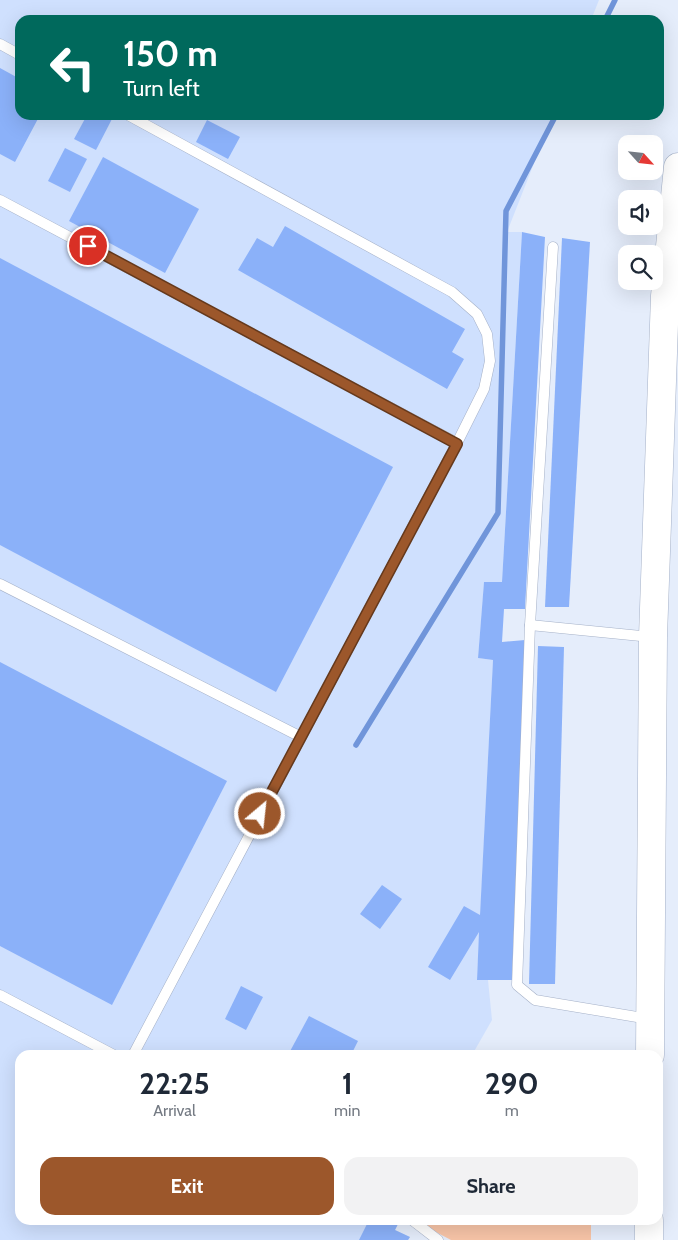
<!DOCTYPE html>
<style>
body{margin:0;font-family:Cabin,sans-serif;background:#f2f2f3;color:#1f2937;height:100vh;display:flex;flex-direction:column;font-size:19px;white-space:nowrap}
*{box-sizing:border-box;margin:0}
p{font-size:16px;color:#747a83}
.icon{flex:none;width:28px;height:28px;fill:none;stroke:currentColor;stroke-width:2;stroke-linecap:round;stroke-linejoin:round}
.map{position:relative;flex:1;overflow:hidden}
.side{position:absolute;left:15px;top:1050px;width:648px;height:175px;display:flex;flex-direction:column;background:#fff;border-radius:15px;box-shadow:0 5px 20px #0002}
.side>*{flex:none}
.hud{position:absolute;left:15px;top:15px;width:649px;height:105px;border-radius:15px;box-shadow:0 5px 20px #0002;background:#00695c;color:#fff;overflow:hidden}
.needle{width:32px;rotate:117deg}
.fabs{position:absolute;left:618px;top:135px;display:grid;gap:10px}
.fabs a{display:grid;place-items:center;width:45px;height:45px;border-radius:10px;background:#fff;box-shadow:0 5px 20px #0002;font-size:25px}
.pin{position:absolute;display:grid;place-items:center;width:42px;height:42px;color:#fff;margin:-21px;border:2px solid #fff;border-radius:50%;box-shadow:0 1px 5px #0007}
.me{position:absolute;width:55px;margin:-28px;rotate:28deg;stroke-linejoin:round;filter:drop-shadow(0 0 4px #0008)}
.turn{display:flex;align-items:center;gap:18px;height:105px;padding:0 25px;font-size:22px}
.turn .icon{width:65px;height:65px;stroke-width:2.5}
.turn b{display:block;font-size:35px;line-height:42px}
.eta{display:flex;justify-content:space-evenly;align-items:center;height:85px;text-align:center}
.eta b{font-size:30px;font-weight:700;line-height:35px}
.primary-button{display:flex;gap:10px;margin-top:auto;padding:10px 25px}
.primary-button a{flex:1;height:58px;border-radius:15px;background:#9c572b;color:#fff;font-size:20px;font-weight:700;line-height:58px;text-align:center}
.primary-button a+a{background:#f2f2f3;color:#1f2937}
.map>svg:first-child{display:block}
.built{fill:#cfe0fe}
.green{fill:#f8c5a8}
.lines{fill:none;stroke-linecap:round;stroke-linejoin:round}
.stream{stroke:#7095da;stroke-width:5.5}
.building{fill:#8bb1f9}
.service-casing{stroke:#a5b1c8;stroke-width:11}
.primary-casing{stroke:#a5b1c8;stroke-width:29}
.service{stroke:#fff;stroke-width:10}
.primary{stroke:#fff;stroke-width:28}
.route-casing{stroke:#65391c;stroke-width:12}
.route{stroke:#9c572b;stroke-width:9}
</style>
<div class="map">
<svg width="678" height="1240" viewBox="0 0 678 1240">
<rect width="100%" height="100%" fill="#e5edfb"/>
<!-- built -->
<polygon class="built" points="0,0 599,0 591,20 20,20 20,115 553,115 507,232 522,232 502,582 484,583 478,658 493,660 477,979 488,980 492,1020 472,1055 20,1055 20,1220 400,1220 395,1230 410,1237 408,1240 0,1240"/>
<!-- green -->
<polygon class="green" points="413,1220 591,1220 591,1240 451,1240"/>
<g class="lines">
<!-- stream -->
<g class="stream">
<polyline points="605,20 615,0"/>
<polyline points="356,745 498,513 506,211 556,115"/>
</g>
</g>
<!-- building -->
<g class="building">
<polygon points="0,68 20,79 20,115 40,115 15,162 0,154"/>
<polygon points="87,115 109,115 113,117 96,150 74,139"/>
<polygon points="207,120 240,137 228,159 196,142"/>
<polygon points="65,148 87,159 70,192 48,181"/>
<polygon points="103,157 199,209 165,273 69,221"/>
<polygon points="285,226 465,329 452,352 464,359 447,389 238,270 257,238 273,247"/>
<polygon points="522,232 545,237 525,609 504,609 502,642 525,640 512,980 477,980 479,932 450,980 428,967 464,906 480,915 493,660 478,658 484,582 502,582"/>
<polygon points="562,238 590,242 569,607 545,607"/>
<polygon points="0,258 393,467 276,692 0,545"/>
<polygon points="538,646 564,647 555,984 529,984"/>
<polygon points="0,662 227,781 112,1005 0,946"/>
<polygon points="382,885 402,899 380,929 360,914"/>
<polygon points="241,986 263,997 246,1030 225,1019"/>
<polygon points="309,1016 358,1041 351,1055 288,1055"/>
<polygon points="369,1220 400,1220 395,1230 410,1237 408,1240 359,1240"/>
</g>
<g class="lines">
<defs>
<g id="service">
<polyline points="0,44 20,55"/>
<polyline points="128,115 452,292 477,314 487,334 490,361 484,389 457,443 133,1055"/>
<polyline points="0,200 457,443"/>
<polyline points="553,247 530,625 517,985 535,1000 649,1019"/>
<polyline points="0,584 301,737"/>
<polyline points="530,625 651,637"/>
<polyline points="0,995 114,1055"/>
<polyline points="412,1220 438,1240"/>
</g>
<g id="primary">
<polyline points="650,1055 653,637 665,296 678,167"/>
<polyline points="649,1240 649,1220"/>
</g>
</defs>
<!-- service casing -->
<use href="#service" class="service-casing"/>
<!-- primary casing -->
<use href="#primary" class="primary-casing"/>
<!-- service -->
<use href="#service" class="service"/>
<!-- primary -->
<use href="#primary" class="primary"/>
</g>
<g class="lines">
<defs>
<polyline id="route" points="88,246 457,444 260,814"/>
</defs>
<!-- route casing -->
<use href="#route" class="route-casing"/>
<!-- route -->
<use href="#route" class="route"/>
</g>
</svg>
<div class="fabs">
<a><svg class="needle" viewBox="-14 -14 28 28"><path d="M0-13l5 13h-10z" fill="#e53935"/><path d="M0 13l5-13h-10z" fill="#747a83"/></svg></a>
<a><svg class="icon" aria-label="sound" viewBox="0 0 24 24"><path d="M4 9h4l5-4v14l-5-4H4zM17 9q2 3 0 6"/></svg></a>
<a><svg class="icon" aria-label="search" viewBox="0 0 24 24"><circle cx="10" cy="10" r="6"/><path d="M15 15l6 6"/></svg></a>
</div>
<div class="pin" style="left:88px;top:246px;background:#d93025"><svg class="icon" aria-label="arrive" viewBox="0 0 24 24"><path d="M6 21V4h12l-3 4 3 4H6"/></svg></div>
<svg class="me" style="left:260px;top:814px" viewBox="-20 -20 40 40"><circle r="17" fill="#9c572b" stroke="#fff" stroke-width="3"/><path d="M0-11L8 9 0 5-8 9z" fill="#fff"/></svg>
<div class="hud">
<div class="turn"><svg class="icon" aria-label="left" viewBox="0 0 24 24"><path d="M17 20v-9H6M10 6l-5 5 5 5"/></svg><div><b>150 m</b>Turn left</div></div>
</div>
<section class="side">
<div class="eta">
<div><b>22:25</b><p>Arrival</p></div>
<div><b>1</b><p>min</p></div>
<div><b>290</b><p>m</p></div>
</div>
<div class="primary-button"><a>Exit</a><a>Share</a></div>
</section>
</div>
